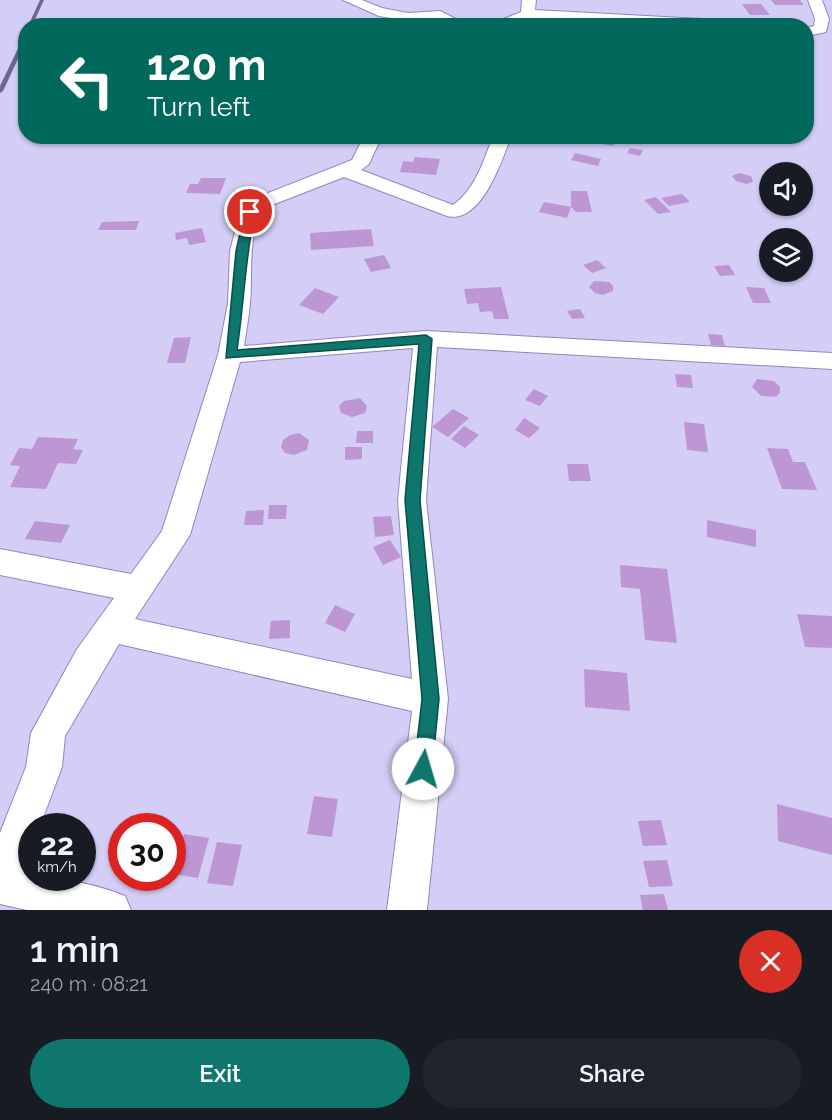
<!DOCTYPE html>
<meta charset="utf-8">
<style>
body{margin:0;font-family:Raleway,sans-serif;background:#20242c;color:#f1f3f6;height:100vh;display:flex;flex-direction:column;font-size:22px;white-space:nowrap}
*{box-sizing:border-box;margin:0}
p{font-size:20px;color:#9ea1a6}
.icon{flex:none;width:33px;height:33px;fill:none;stroke:currentColor;stroke-width:2;stroke-linecap:round;stroke-linejoin:round}
.map{position:relative;height:910px;overflow:hidden}
.side{display:flex;flex-direction:column;background:#171b24;flex:1}
.side>*{flex:none}
.banner{position:absolute;left:18px;top:18px;width:796px;height:126px;border-radius:24px;box-shadow:0 2px 4px #0004;background:#00695c;color:#fff;overflow:hidden}
.tools{position:absolute;left:759px;top:162px;display:grid;gap:12px}
.tools a{display:grid;place-items:center;width:54px;height:54px;border-radius:50%;background:#171b24;box-shadow:0 2px 4px #0004;font-size:30px}
.speed{position:absolute;left:18px;top:813px;display:flex;gap:12px;font-size:30px;font-weight:700;text-align:center}
.speed>*{display:grid;place-content:center;width:78px;height:78px;border-radius:50%;background:#171b24;box-shadow:0 2px 4px #0004;line-height:1}
.speed small{font-size:15px;font-weight:400}
.speed .limit{border:9px solid #d22;background:#fff;color:#111}
.pin{position:absolute;display:grid;place-items:center;width:51px;height:51px;color:#fff;margin:-26px;border:3px solid #fff;border-radius:50%;box-shadow:0 2px 6px #0007}
.me{position:absolute;width:66px;margin:-33px;rotate:6deg;stroke-linejoin:round;filter:drop-shadow(0 0 4px #0008)}
.turn{display:flex;align-items:center;gap:21px;height:126px;padding:0 30px;font-size:27px}
.turn .icon{width:78px;height:78px;stroke-width:2.5}
.turn b{display:block;font-size:42px;line-height:51px}
.round{display:grid;place-items:center;flex:none;width:63px;height:63px;border-radius:32px;background:#20242c}
.summary{display:flex;align-items:center;justify-content:space-between;height:102px;padding:0 30px}
h1{font-size:36px;font-weight:600;line-height:45px}
.action{display:flex;gap:12px;margin-top:auto;padding:12px 30px}
.action a{flex:1;height:69px;border-radius:36px;background:#0f766e;color:#fff;font-size:24px;font-weight:600;line-height:69px;text-align:center}
.action a+a{background:#20242c;color:#f1f3f6}
.map>svg:first-child{display:block}
.lines{fill:none;stroke-linecap:round;stroke-linejoin:round}
.stream{fill:#6f6498;fill-rule:evenodd}
.building{fill:#bd97d4}
.minor-casing{stroke:#9185c5;stroke-width:2}
.minor{fill:#fff;fill-rule:evenodd}
.route{fill:#0f766e;stroke:#0a4d48;stroke-width:1.5}
</style>
<div class="map">
<svg width="832" height="910" viewBox="0 0 832 910">
<rect width="100%" height="100%" fill="#d4cdf6"/>
<g class="lines">
<!-- stream -->
<g class="stream">
<polygon points="40,0 44,0 32,26 28,26"/>
<polygon points="26,35 26,42 3,91 0,93 0,86 24,36"/>
</g>
</g>
<!-- building -->
<g class="building">
<polygon points="771,0 800,0 804,5 775,5"/>
<polygon points="742,4 761,4 770,15 750,15"/>
<polygon points="456,136 484,136 481,143 455,140"/>
<polygon points="591,136 626,136 622,144 615,142 613,146 589,141"/>
<polygon points="630,148 643,150 640,156 627,153"/>
<polygon points="575,153 601,159 598,166 571,160"/>
<polygon points="415,157 440,159 436,175 400,172 403,161 413,162"/>
<polygon points="739,173 751,176 753,182 746,184 736,181 732,176"/>
<polygon points="201,178 226,178 220,194 186,193 190,184 198,184"/>
<polygon points="571,191 587,191 592,212 576,212 571,207"/>
<polygon points="682,194 690,202 669,206 661,198"/>
<polygon points="656,197 671,212 658,214 644,200"/>
<polygon points="544,202 571,207 567,218 539,212"/>
<polygon points="139,221 136,230 98,230 102,222"/>
<polygon points="202,228 206,242 189,245 187,238 176,240 175,233"/>
<polygon points="371,229 374,246 311,250 310,233"/>
<polygon points="384,255 391,268 371,272 364,259"/>
<polygon points="597,260 606,268 592,273 583,265"/>
<polygon points="729,265 735,275 720,276 714,266"/>
<polygon points="594,281 609,282 613,286 613,291 603,295 595,293 589,287"/>
<polygon points="501,287 509,319 494,319 492,311 480,312 478,303 467,304 464,289"/>
<polygon points="746,287 764,288 771,303 753,303"/>
<polygon points="315,288 339,297 323,314 299,305"/>
<polygon points="580,309 585,318 572,319 567,311"/>
<polygon points="708,334 722,335 725,346 711,345"/>
<polygon points="191,337 185,363 167,363 174,338"/>
<polygon points="675,374 691,375 693,388 677,387"/>
<polygon points="757,379 774,381 780,387 780,393 775,397 761,396 752,387"/>
<polygon points="534,389 548,396 540,406 525,400"/>
<polygon points="360,398 367,406 365,413 352,417 341,413 339,406 344,401"/>
<polygon points="453,409 469,418 448,437 432,427"/>
<polygon points="524,418 540,428 529,438 515,430"/>
<polygon points="684,422 704,424 708,452 687,450"/>
<polygon points="464,426 479,435 465,448 451,439"/>
<polygon points="357,431 373,431 373,443 356,443"/>
<polygon points="299,433 309,440 307,450 294,455 285,453 281,447 283,440 290,435"/>
<polygon points="38,437 78,439 73,449 83,450 76,464 58,463 46,489 10,487 20,466 10,465 19,448 32,449"/>
<polygon points="345,447 362,447 362,459 345,460"/>
<polygon points="767,448 788,449 793,462 805,462 817,490 782,489"/>
<polygon points="567,464 588,464 591,481 569,481"/>
<polygon points="269,505 287,505 286,519 268,519"/>
<polygon points="264,510 263,525 244,525 246,511"/>
<polygon points="391,516 394,535 375,537 373,517"/>
<polygon points="707,520 756,530 756,547 707,537"/>
<polygon points="35,521 70,525 61,543 25,539"/>
<polygon points="390,540 401,557 383,565 373,547"/>
<polygon points="620,565 667,569 677,643 645,640 640,589 621,587"/>
<polygon points="335,605 355,614 345,632 325,623"/>
<polygon points="797,614 832,616 832,648 805,647"/>
<polygon points="290,620 290,638 269,639 271,621"/>
<polygon points="584,669 627,673 630,711 585,707"/>
<polygon points="314,796 338,799 332,837 307,834"/>
<polygon points="777,804 832,818 832,855 778,841"/>
<polygon points="661,820 667,845 643,846 638,821"/>
<polygon points="184,834 209,838 198,878 173,874"/>
<polygon points="217,842 242,845 233,886 207,883"/>
<polygon points="667,860 673,886 649,887 643,861"/>
<polygon points="664,894 668,910 643,910 640,895"/>
</g>
<g class="lines">
<defs>
<g id="minor">
<polygon points="343,0 362,0 382,8 408,13 440,11 470,26 450,26 438,19 408,21 379,16"/>
<polygon points="522,0 536,0 535,10 757,22 764,26 664,26 537,19 540,26 525,26 523,20 509,26 486,26 521,12"/>
<polygon points="808,0 822,0 829,19 826,32 807,36 807,28 814,26 815,19"/>
<path d="M364,136h18l-13,28 -8,6 92,35c22,-15 31,-45 40,-69h18c-9,25 -30,89 -64,80l-103,-39 -77,30c-21,20 -14,69 -17,96 -1,14 -4,29 -6,43l182,-15 406,22v16l-395,-22 -11,153 22,199 -21,211h-40l25,-199 -293,-67 -54,92 -3,31 -22,59h-8v24l-8,20 8,2v6c31,0 64,6 93,18l6,14h-104l-27,-6v-71l26,-66 5,-34 46,-84 37,-51 -114,-23v-26l131,25 31,-43 56,-176 10,-52 2,-52 10,-39 13,-13 99,-39zM413,348l-15,152 14,179 -277,-60 55,-84 50,-173z"/>
</g>
</defs>
<!-- minor casing -->
<use href="#minor" class="minor-casing"/>
<!-- minor -->
<use href="#minor" class="minor"/>
</g>
<!-- route -->
<path class="route" d="M250,209l5,3c-10,46 -11,92 -18,138l189,-15 6,4 -12,161 19,199 -7,70 -3,7 -6,2 -7,-2 -2,-7 8,-70 -17,-199 14,-156 -193,14 10,-107 9,-39z"/>
</svg>
<div class="tools">
<a><svg class="icon" aria-label="sound" viewBox="0 0 24 24"><path d="M4 9h4l5-4v14l-5-4H4zM17 9q2 3 0 6"/></svg></a>
<a><svg class="icon" aria-label="layers" viewBox="0 0 24 24"><path d="M12 4l9 5-9 5-9-5zM3 14l9 5 9-5"/></svg></a>
</div>
<div class="speed"><div>22<small>km/h</small></div><div class="limit">30</div></div>
<div class="pin" style="left:250px;top:212px;background:#d93025"><svg class="icon" aria-label="arrive" viewBox="0 0 24 24"><path d="M6 21V4h12l-3 4 3 4H6"/></svg></div>
<svg class="me" style="left:423px;top:769px" viewBox="-20 -20 40 40"><circle r="19" fill="#fff"/><path d="M0-13L10 11 0 6-10 11z" fill="#0f766e"/></svg>
<div class="banner">
<div class="turn"><svg class="icon" aria-label="left" viewBox="0 0 24 24"><path d="M17 20v-9H6M10 6l-5 5 5 5"/></svg><div><b>120 m</b>Turn left</div></div>
</div>
</div>
<section class="side">
<div class="summary"><div><h1>1 min</h1><p>240 m · 08:21</p></div><a class="round" style="background:#d93025;color:#fff"><svg class="icon" aria-label="close" viewBox="0 0 24 24"><path d="M6 6l12 12M18 6L6 18"/></svg></a></div>
<div class="action"><a>Exit</a><a>Share</a></div>
</section>
